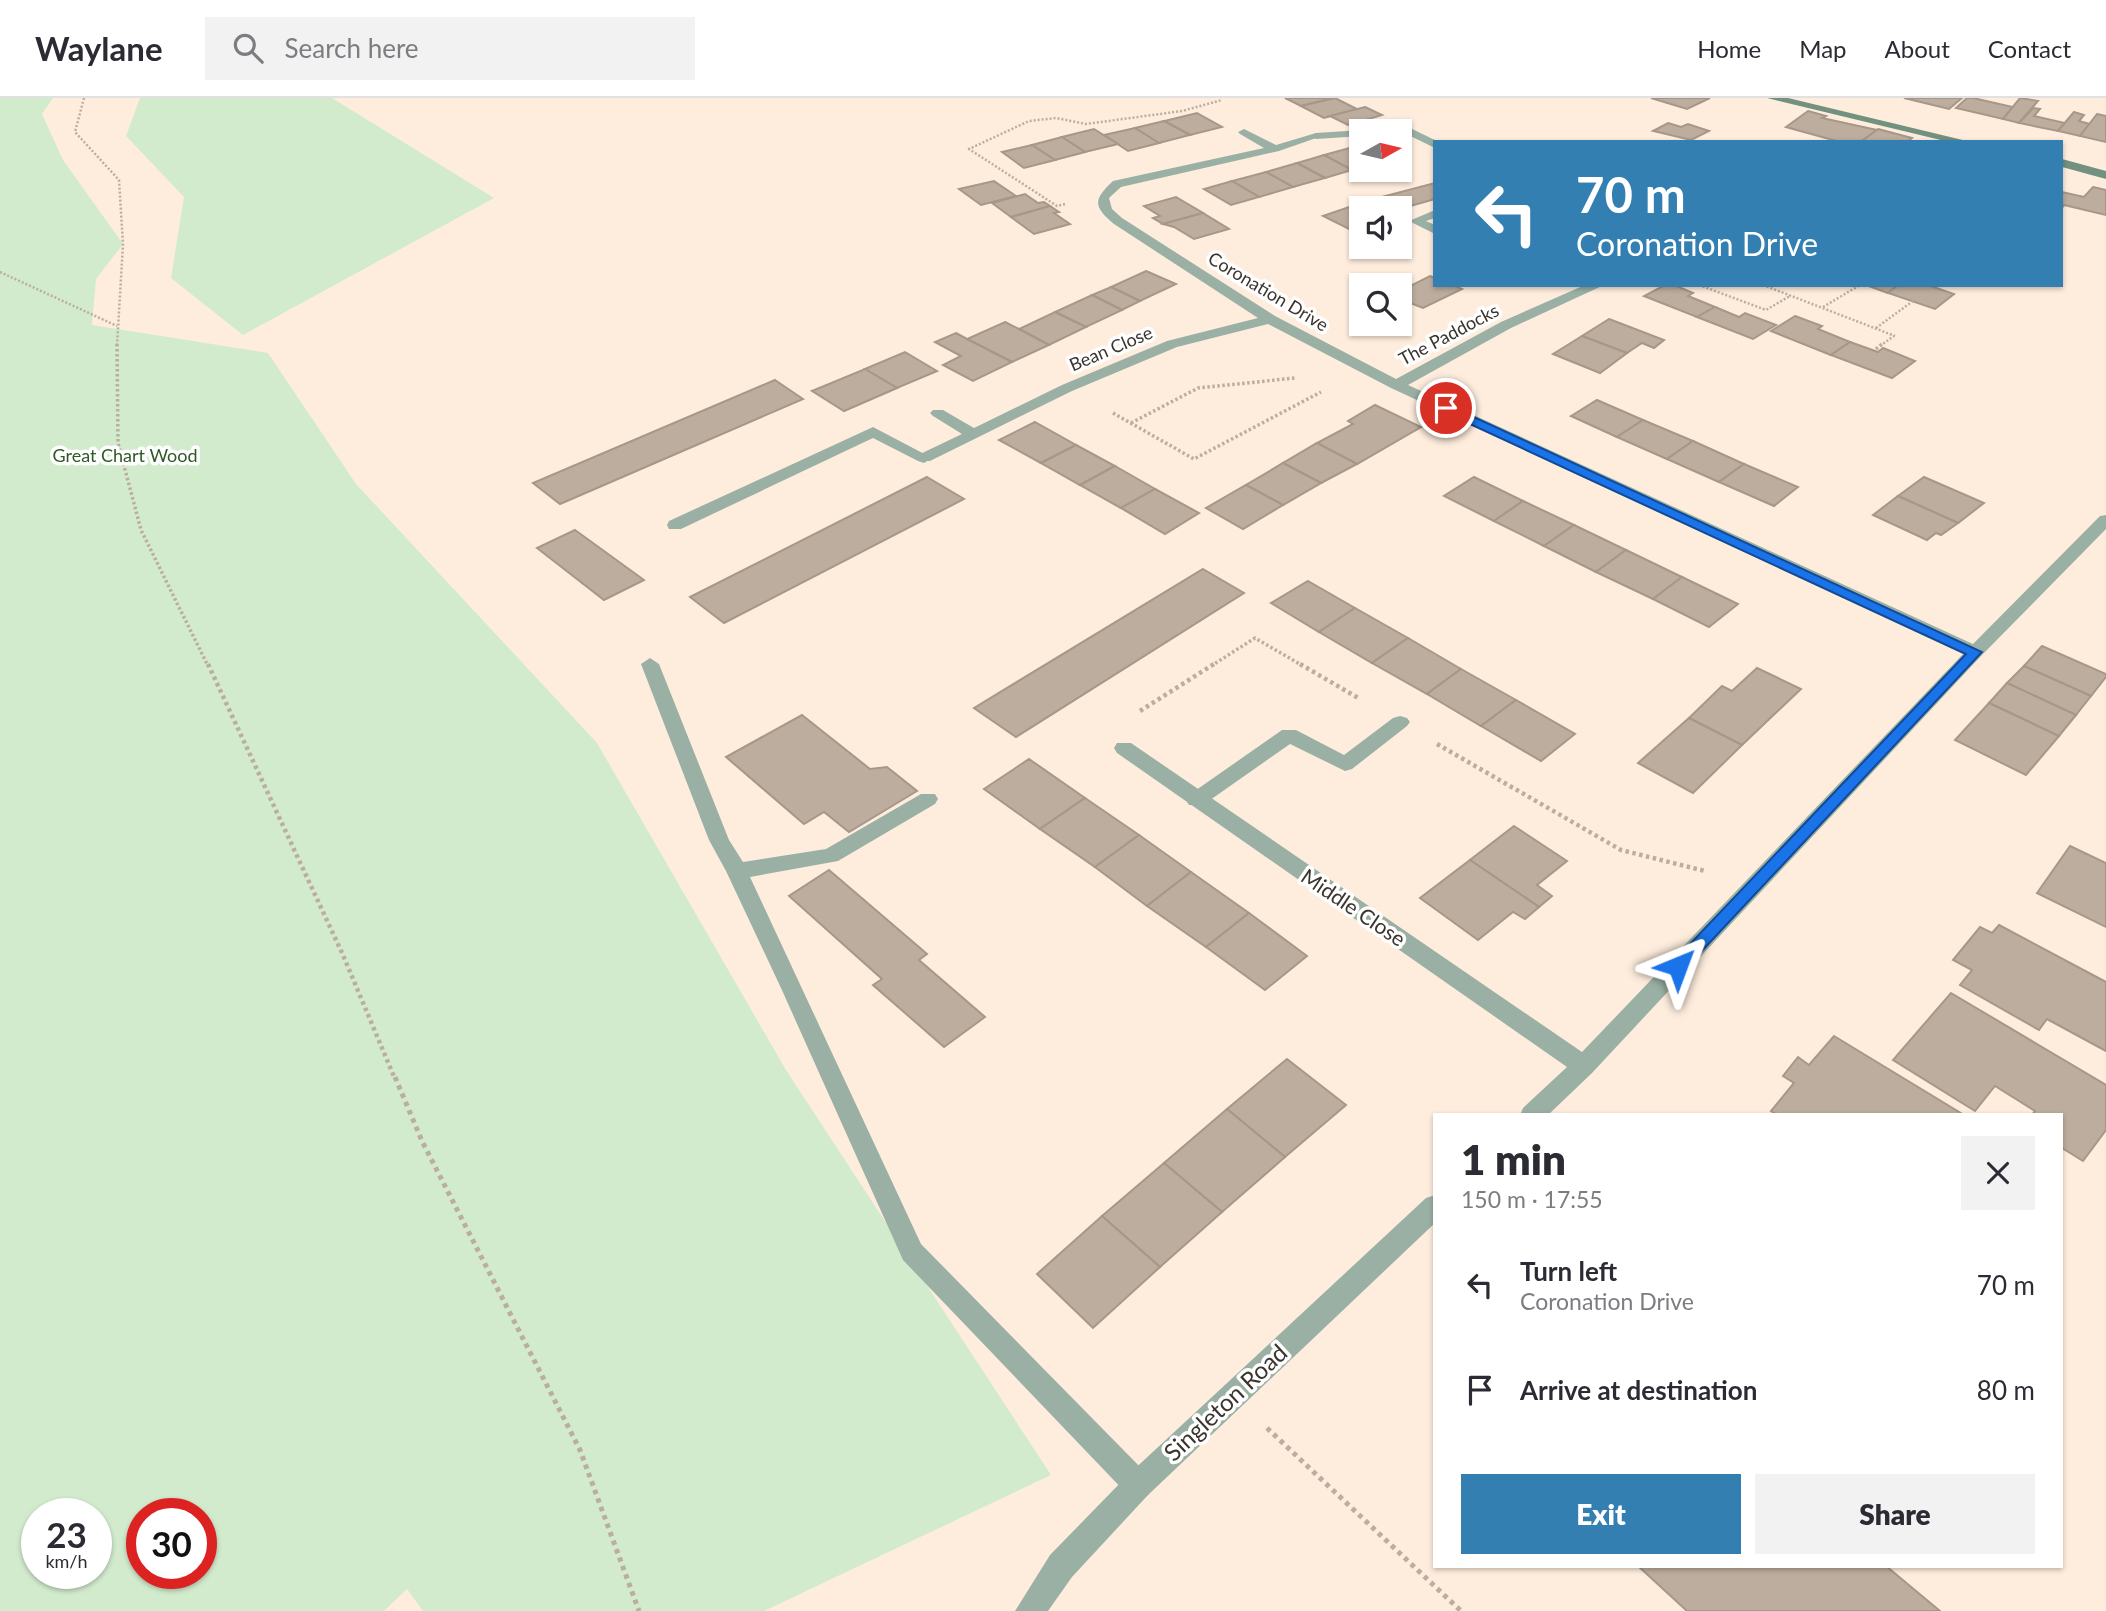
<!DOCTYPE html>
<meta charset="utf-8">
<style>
body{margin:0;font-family:Lato,sans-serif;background:#f2f2f3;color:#2b2b33;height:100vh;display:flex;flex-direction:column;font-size:26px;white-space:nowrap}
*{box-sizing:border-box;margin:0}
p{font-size:23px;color:#7c7c81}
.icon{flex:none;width:38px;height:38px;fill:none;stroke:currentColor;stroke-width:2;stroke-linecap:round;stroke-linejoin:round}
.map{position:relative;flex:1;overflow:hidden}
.details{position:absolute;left:1433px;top:1015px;width:630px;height:455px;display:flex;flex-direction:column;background:#fff;border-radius:0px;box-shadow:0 2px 5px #0004}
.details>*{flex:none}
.hud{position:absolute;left:1433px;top:42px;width:630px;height:147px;border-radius:0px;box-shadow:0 2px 5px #0004;background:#347fb2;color:#fff;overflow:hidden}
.needle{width:46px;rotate:82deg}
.controls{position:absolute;left:1349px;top:21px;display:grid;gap:14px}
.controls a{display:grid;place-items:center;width:63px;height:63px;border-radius:0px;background:#fff;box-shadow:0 2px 5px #0004;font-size:35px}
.speed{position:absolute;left:21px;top:1400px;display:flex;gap:14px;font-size:35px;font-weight:700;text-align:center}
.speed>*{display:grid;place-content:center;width:91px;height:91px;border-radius:50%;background:#fff;box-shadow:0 2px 5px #0004;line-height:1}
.speed small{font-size:18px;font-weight:400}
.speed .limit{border:10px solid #d22;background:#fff;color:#111}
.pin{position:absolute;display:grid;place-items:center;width:60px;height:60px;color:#fff;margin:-30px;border:4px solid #fff;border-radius:50%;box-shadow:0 2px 7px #0007}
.me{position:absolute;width:77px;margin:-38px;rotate:44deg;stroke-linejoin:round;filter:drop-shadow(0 0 5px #0008)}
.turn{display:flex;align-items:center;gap:24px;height:147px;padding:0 28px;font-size:32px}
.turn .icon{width:91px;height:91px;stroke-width:2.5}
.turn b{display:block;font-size:49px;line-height:60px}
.round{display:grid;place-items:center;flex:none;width:74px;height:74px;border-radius:0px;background:#f2f2f3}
.overview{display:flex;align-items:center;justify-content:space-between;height:119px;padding:0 28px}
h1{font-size:42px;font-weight:800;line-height:52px}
.primary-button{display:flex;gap:14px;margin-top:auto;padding:14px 28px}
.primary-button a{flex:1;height:80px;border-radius:0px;background:#347fb2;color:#fff;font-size:28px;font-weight:800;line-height:80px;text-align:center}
.primary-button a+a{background:#f2f2f3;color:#2b2b33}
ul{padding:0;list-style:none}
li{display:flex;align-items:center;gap:21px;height:105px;padding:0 28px}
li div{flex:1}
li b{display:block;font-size:26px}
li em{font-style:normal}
header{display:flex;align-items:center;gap:42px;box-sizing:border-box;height:98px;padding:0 35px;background:#fff;border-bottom:2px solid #e1e1e2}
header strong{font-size:33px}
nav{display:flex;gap:38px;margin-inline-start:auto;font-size:24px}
.search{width:490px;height:63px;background:#f2f2f3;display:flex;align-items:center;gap:18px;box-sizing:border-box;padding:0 24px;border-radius:0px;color:#7c7c81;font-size:26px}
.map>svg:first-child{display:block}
.green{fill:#d2ebcd;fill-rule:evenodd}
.building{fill:#bdad9e;stroke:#a69788;stroke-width:2}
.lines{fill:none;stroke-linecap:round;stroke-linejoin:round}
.path-far3{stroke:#bbada1;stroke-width:2.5;stroke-dasharray:2 2;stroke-linecap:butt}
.path-far2{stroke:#bbada1;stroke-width:3.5;stroke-dasharray:2.5 2.5;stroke-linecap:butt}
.path-far1{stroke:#bbada1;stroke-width:4.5;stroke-dasharray:3.5 3.5;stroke-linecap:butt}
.path{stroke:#bbada1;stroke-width:5;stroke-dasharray:4.5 4.5;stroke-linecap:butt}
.lane{fill:#9bb0a4;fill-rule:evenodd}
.street{fill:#9bb0a4;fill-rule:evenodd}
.secondary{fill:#72917f;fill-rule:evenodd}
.route{fill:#1a73e8;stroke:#114b97;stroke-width:2}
.labels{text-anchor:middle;stroke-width:7;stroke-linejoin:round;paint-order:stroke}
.far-street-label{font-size:18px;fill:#3a342e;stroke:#fdfefd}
.far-park-label{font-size:18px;fill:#2f5925;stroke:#fdfefd}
.street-label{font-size:21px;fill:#3a342e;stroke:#fdfefd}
.near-street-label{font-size:24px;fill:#3a342e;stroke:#fdfefd}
</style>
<header>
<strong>Waylane</strong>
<div class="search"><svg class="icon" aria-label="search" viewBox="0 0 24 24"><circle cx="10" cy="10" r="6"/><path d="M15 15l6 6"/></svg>Search here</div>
<nav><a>Home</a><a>Map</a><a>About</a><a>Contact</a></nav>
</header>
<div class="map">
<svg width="2106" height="1513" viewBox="0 0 2106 1513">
<rect width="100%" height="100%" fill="#feeddd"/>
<!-- green -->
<g class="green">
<path d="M0,0h53l-11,16 21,46 60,84 -27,35 -4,46 176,28 88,131 241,259 189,327 265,405 -287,136h-341l-16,-22 -23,22h-384zM37,1416h59v59h-59zM142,1416h59v59h-59z"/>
<polygon points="140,0 332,0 494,100 243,237 171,180 184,99 126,38"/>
</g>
<!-- building -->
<g class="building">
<polygon points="1285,0 1333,0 1301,8"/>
<polygon points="1335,0 1357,11 1324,20 1301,8"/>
<polygon points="1651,0 1710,0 1687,11"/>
<polygon points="1904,0 1962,0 1949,11"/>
<polygon points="1967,0 1973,0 2013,9 2003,21 1956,10"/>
<polygon points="2020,0 2038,3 2019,25 2003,21"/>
<polygon points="1365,9 1382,17 1348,27 1330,18"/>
<polygon points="2033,10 2040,11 2034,18 2065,25 2058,33 2019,25"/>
<polygon points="1808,13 1826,18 1822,20 1877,32 1860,44 1840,44 1786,29"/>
<polygon points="2074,14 2084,17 2079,23 2090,26 2080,38 2058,33"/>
<polygon points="1197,15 1222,29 1190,37 1164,23"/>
<polygon points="2097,16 2106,18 2106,44 2080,38"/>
<polygon points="1164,23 1190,37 1159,45 1135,30"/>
<polygon points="1668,25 1681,29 1688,26 1709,33 1691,42 1653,33"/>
<polygon points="1135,30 1159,45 1128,53 1104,37"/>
<polygon points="1094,31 1118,46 1085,54 1062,39"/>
<polygon points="1878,31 1912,40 1907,44 1861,44"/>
<polygon points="1062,39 1085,54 1055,62 1032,47"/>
<polygon points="1032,47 1055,62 1024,70 1002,54"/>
<polygon points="1353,49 1362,53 1362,70 1352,72 1324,57"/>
<polygon points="1324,57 1352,72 1325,80 1297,65"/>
<polygon points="1297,65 1325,80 1293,89 1266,74"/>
<polygon points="1266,74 1293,89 1259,99 1232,83"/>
<polygon points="994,83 1016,98 981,107 959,91"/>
<polygon points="1232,83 1259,99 1231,107 1204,91"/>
<polygon points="1435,85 1435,101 1400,111 1378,110 1366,103"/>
<polygon points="2093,89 2106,92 2106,117 2064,107 2062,110 2062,94 2084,99"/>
<polygon points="1025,96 1038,105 1044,104 1050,108 1011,119 992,105"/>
<polygon points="1176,99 1203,115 1163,126 1153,120 1160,118 1144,108"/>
<polygon points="1355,107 1362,111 1362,126 1349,131 1323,118"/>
<polygon points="1050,108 1059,114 1054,115 1070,126 1034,136 1011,119"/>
<polygon points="1203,115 1229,131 1194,141 1174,129 1163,126"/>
<polygon points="1146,173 1176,186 1140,203 1111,189"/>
<polygon points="1430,178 1435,180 1435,187 1453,187 1462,191 1423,210 1400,201 1400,193"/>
<polygon points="1665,187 1674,187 1693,195 1688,198 1715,209 1697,219 1644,198"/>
<polygon points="1866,187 1898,187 1888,195"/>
<polygon points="1898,187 1928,187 1954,196 1935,211 1888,195"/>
<polygon points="1111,189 1140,203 1122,212 1092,197"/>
<polygon points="1092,197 1122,212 1086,229 1055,214"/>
<polygon points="1715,209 1739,219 1745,215 1776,227 1753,241 1697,219"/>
<polygon points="1055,214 1086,229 1049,247 1019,231"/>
<polygon points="1795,218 1822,228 1818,231 1850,244 1831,257 1771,233"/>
<polygon points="1609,221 1664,242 1654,250 1642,245 1627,255 1582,238"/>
<polygon points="1005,224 1019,231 1049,247 1012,264 967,241"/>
<polygon points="956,235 967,241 1012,264 973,283 943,267 961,258 935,244"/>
<polygon points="1582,238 1627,255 1600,275 1553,256"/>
<polygon points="1850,244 1878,254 1883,250 1915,263 1892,280 1831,257"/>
<polygon points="905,254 937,273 897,290 865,271"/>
<polygon points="865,271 897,290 844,313 812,293"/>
<polygon points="775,282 803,301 560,406 533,385"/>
<polygon points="1597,302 1643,322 1617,339 1571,318"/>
<polygon points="1375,307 1421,329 1357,366 1317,345 1353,326 1348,323"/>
<polygon points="1643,322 1693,343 1667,361 1617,339"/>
<polygon points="1035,324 1076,347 1041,365 999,342"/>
<polygon points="1693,343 1744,366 1719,384 1667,361"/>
<polygon points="1317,345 1357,366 1321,385 1283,365"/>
<polygon points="1076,347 1115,368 1080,387 1041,365"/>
<polygon points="1283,365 1321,385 1283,407 1246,387"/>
<polygon points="1744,366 1798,389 1774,408 1719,384"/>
<polygon points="1115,368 1155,391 1121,410 1080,387"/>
<polygon points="927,379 964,401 724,525 690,499"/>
<polygon points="1474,379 1523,403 1494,423 1444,398"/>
<polygon points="1924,379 1984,405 1958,425 1898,398"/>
<polygon points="1246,387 1283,407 1243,431 1206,410"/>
<polygon points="1155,391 1199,415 1165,436 1121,410"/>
<polygon points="1898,398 1958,425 1941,437 1936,435 1927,442 1873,417"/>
<polygon points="1523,403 1574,427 1544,448 1494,423"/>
<polygon points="1574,427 1626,452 1596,474 1544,448"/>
<polygon points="575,432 644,482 604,502 537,450"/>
<polygon points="1626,452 1682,479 1653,501 1596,474"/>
<polygon points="1203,471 1244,495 1016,639 974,610"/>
<polygon points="1682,479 1738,506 1709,529 1653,501"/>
<polygon points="1308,483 1355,510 1319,534 1271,505"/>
<polygon points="1355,510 1408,540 1372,565 1319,534"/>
<polygon points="1408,540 1461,571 1427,596 1372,565"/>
<polygon points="2042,548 2106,576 2106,579 2091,598 2024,568"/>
<polygon points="2024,568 2091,598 2076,617 2007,585"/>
<polygon points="1757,570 1801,591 1742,647 1689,620 1722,588 1732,593"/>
<polygon points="1461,571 1516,602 1481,628 1427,596"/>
<polygon points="2007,585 2076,617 2059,638 1989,605"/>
<polygon points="1516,602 1575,636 1541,663 1481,628"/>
<polygon points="1989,605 2059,638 2026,677 1955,642"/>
<polygon points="802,617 870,671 887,669 917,693 849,734 824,714 804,726 726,659"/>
<polygon points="1689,620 1742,647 1693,695 1638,665"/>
<polygon points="1029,661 1085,700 1040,731 984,691"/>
<polygon points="1085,700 1139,737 1095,769 1040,731"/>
<polygon points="1514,728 1567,763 1537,787 1552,798 1539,809 1470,762"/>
<polygon points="1139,737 1191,774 1147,808 1095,769"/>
<polygon points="2070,748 2106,765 2106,829 2037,795"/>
<polygon points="1470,762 1539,809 1525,821 1513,814 1478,842 1420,800"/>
<polygon points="829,772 927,856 919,862 985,919 944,949 873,887 882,881 789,798"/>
<polygon points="1191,774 1249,815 1206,849 1147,808"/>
<polygon points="1249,815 1307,858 1265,892 1206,849"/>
<polygon points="1999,827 2106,884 2106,953 2047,921 2039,932 1960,887 1972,872 1953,862 1980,829 1992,835"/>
<polygon points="1951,895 2106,987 2106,1032 2083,1063 2062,1050 2062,1017 2032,1017 2035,1013 1995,988 1975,1013 1893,962"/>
<polygon points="1834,938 1964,1017 1777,1017 1771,1013 1794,985 1783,978 1798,959 1809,967"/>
<polygon points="1287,961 1346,1007 1285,1059 1227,1011"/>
<polygon points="1227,1011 1285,1059 1222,1114 1164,1065"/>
<polygon points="1164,1065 1222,1114 1160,1169 1102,1118"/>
<polygon points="1102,1118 1160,1169 1093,1230 1037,1176"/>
<polygon points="1638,1468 1886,1468 1940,1513 1687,1513"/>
</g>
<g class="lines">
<!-- path-far3 -->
<g class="path-far3">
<polyline points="84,0 75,34 119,82 123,146 117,248"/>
<polyline points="1065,106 1057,108 969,51 1029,23 1056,20 1086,26 1182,13 1222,2"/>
<polyline points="0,174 117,228"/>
<polyline points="1699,187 1766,212 1790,198"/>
<polyline points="1763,187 1895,238"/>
<polyline points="1823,209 1860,187"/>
<polyline points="1876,230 1913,203"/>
<polyline points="1880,248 1894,238"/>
</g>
<!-- path-far2 -->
<g class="path-far2">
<polyline points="117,246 118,345 141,432 208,568"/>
<polyline points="1876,251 1882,246"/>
<polyline points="1113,315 1194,361 1321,294"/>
<polyline points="1131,325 1198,290 1295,280"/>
<polyline points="1211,568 1255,540 1303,568"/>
</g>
<!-- path-far1 -->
<g class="path-far1">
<polyline points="208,566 343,857 395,981"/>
<polyline points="1300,566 1360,601"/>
<polyline points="1140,613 1214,566"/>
<polyline points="1437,646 1621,752 1705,773"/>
</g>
<!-- path -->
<g class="path">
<polyline points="395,979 422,1043 580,1352 639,1513"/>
<polyline points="1267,1330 1461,1513"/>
</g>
<!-- lane -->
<g class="lane">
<polygon points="1404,28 1408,29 1439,44 1435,44 1435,50 1400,33 1371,33 1377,30"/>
<polygon points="1362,32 1367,33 1362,33 1362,38 1316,41 1310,38 1316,35"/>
<polygon points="1435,112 1435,120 1426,123 1435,127 1435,136 1409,123"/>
<polygon points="873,329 932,360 924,365 918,363 873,340 681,431 669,431 667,427 669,423"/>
<polygon points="650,560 659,566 729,742 743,764 826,751 921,696 935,696 938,701 935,706 838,763 750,779 921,1146 1148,1377 1153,1387 1148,1397 1138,1402 1128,1397 903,1162 781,890 726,773 709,742 641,566"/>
<polygon points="1400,618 1407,620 1410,624 1407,628 1352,671 1345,673 1290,646 1203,707 1189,707 1186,702 1189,697 1282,632 1296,632 1344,657 1393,620"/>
</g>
<!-- street -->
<g class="street">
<path d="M1244,31l32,16 40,-12 6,3 -43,15 -158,36 -12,11 3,11 10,9 153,98 121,63 105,-57 84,-37h19l-93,43 -103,57 565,259 127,-128 6,-1v14l-125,127 -389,417 -44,42h-28l3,-7 44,-41 -450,-314 -3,-5 3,-5h14l451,309 381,-398 -572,-266 -123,-64 -91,23 -105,44 -142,70h-12l-2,-3 2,-3 44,-21 -29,-18 -3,-3 3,-3h10l31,18 88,-43 105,-44 91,-23 -144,-94c-22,-18 -20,-25 -1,-43l151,-33 -24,-14 -2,-2z"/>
<polygon points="1435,1097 1435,1125 1148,1397 1072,1479 1048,1513 1015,1513 1050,1457 1128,1377 1426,1100"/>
</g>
<!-- secondary -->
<g class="secondary">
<polygon points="1767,0 1788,0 1971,44 1949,44"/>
<polygon points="2062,61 2106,73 2106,81 2062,69"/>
</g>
</g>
<!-- route -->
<polygon class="route" points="1442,308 1450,308 1982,554 1684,872 1672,872 1669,868 1966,556 1442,313"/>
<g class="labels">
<!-- far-street labels -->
<g class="far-street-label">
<text transform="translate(1268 194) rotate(31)" y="6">Coronation Drive</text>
<text transform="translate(1449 237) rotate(-28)" y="6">The Paddocks</text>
<text transform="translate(1111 251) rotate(-23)" y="6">Bean Close</text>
</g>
<!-- far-park labels -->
<g class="far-park-label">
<text x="125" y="364">Great Chart Wood</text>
</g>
<!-- street labels -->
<g class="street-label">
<text transform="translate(1353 810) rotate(34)" y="7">Middle Close</text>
</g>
<!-- near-street labels -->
<g class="near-street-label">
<text transform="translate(1226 1305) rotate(-43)" y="8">Singleton Road</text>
</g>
</g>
</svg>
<div class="controls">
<a><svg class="needle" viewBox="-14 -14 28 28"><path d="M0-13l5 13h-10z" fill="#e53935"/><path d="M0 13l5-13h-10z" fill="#7c7c81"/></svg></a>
<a><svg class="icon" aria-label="sound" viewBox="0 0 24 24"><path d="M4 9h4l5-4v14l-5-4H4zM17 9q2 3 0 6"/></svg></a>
<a><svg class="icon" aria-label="search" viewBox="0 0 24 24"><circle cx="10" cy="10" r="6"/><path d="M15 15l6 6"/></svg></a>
</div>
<div class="speed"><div>23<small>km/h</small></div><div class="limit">30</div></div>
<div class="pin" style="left:1446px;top:310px;background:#d93025"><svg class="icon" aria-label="arrive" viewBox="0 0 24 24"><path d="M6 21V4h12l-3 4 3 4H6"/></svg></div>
<svg class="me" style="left:1678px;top:868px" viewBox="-20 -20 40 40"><path d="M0-17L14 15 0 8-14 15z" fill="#1a73e8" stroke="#fff" stroke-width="4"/></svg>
<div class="hud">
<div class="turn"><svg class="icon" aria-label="left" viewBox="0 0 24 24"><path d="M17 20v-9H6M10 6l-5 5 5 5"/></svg><div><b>70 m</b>Coronation Drive</div></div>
</div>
<section class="details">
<div class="overview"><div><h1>1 min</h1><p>150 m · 17:55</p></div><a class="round"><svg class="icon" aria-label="close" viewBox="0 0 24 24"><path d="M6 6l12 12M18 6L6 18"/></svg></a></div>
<ul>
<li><svg class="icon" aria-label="left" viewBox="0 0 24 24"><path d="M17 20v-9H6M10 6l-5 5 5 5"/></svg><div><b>Turn left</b><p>Coronation Drive</p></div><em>70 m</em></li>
<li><svg class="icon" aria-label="arrive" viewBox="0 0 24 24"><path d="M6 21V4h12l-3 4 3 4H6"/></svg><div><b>Arrive at destination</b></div><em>80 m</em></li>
</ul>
<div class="primary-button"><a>Exit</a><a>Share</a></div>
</section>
</div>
